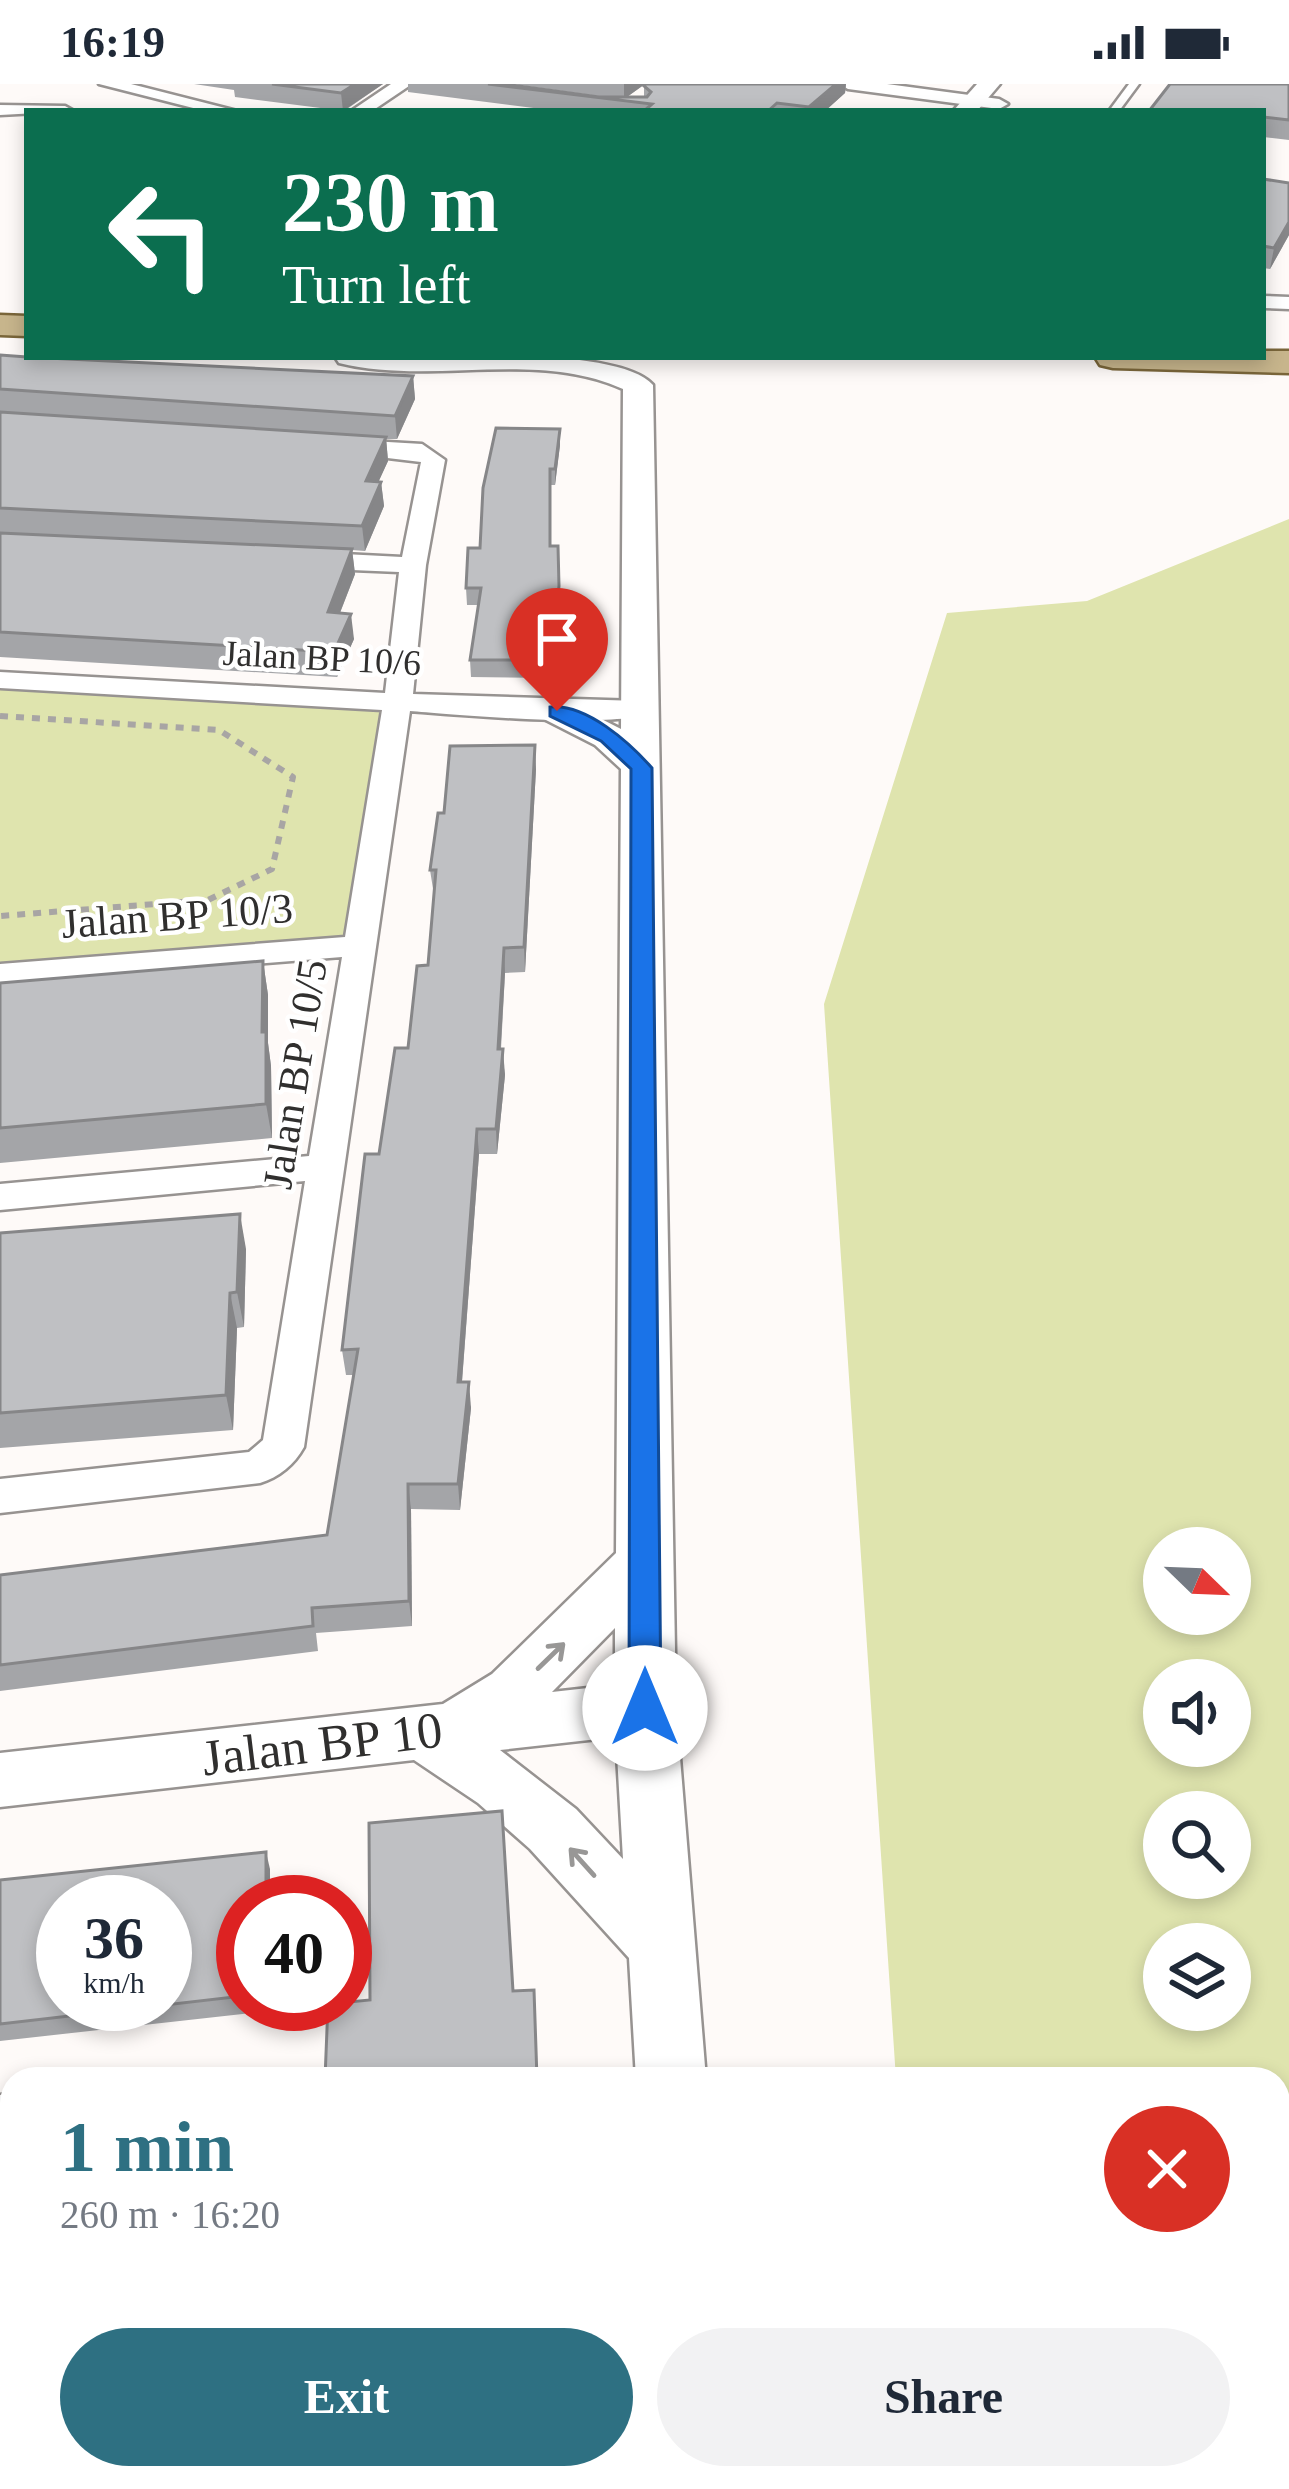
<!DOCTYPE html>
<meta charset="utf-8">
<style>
body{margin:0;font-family:Georgia,serif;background:#f2f2f3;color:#1f2937;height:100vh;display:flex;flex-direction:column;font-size:45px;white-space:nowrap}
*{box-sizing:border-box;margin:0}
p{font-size:39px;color:#747a83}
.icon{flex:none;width:66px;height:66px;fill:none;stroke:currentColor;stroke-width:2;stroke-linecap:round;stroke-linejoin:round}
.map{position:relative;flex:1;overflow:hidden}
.details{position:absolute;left:0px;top:1983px;width:1290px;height:423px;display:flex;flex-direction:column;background:#fff;border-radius:36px 36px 0 0;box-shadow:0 6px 18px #0003}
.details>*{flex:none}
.top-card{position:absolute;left:24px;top:24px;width:1242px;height:252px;border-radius:0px;box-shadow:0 6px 18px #0003;background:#0b6e4f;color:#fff;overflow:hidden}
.needle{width:78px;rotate:113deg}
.fabs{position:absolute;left:1143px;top:1443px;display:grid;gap:24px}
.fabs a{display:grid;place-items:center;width:108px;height:108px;border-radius:50%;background:#fff;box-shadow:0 6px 18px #0003;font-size:60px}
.speed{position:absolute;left:36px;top:1791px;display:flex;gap:24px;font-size:60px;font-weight:700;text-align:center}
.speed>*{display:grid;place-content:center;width:156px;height:156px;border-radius:50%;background:#fff;box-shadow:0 6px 18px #0003;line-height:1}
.speed small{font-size:30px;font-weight:400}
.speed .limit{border:18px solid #d22;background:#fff;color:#111}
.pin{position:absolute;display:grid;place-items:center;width:102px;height:102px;color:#fff;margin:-123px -51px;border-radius:50% 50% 50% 0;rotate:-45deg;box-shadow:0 0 12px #0007}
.pin .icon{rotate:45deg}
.me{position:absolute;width:132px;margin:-66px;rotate:0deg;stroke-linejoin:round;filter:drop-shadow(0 0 9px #0008)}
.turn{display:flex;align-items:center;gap:42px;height:252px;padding:0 60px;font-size:54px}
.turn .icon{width:156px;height:156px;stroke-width:2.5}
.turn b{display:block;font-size:84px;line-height:102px}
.round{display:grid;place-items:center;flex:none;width:126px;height:126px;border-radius:63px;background:#f2f2f3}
.headline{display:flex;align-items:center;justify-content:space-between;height:204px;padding:0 60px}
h1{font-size:72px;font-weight:800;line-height:90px;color:#2e7082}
.cta{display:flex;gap:24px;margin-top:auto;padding:24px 60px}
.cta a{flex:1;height:138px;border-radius:72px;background:#2e7082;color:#fff;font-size:48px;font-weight:800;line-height:138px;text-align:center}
.cta a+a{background:#f2f2f3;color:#1f2937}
.status{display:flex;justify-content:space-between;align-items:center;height:84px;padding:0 60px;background:#fff;direction:ltr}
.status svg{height:33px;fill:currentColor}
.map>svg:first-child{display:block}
.green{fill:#dfe4ae;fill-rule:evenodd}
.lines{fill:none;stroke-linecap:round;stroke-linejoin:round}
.service-casing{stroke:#979391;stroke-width:5}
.minor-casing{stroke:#979391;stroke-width:5}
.tertiary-casing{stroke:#979391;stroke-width:5}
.primary-casing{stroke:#7a663a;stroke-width:5}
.path{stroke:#a8a5a4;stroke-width:6;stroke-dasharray:8 8;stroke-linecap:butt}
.service{fill:#fff;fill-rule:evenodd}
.minor{fill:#fff;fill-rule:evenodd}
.tertiary{fill:#fff;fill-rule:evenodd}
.primary{fill:#c7b58c;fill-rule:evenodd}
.wall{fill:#a4a5a8}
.shaded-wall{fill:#868688}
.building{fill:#bfc0c3;stroke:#868688;stroke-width:3;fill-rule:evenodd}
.oneway{stroke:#989796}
.route{fill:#1a73e8;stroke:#114b97;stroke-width:3}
.labels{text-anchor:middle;stroke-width:9;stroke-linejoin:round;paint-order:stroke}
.far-street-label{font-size:36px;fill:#302f2e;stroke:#fff}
.street-label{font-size:42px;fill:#302f2e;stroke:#fff}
.near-street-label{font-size:51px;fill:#302f2e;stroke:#fff}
</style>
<div class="status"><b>16:19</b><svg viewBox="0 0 49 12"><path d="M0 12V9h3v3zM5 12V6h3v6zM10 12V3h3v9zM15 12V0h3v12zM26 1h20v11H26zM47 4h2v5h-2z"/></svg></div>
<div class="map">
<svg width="1289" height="2405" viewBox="0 0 1289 2405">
<rect width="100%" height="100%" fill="#fefaf8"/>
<!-- green -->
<g class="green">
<path d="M1289,435v1970h-300l-3,-11h292v-399h-382l-72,-1075 123,-391 140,-12zM1164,1464h66v66h-66zM1164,1596h66v66h-66zM1164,1728h66v66h-66zM1164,1860h66v66h-66z"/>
<polygon points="0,596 398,615 360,862 0,890"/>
</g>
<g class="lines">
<defs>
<polygon id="service" points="1129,0 1139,0 1119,27 1109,27"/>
<g id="minor">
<polygon points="99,0 131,0 237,27 205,27"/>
<polygon points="391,0 412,0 372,27 351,27"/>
<polygon points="839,0 887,0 999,15 1008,20 999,25 848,5"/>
<polygon points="0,21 65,22 74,27 0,31"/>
<polygon points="1263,212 1289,213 1289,225 1263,224"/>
<path d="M337,355l85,5 23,16 -19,105 -13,129 226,7 14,9c-19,21 -204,4 -243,1l-106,736c-10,18 -25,30 -44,36l-260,30v-34l249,-27 14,-12 42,-259 -305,29v-26l309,-28 33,-199 -342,27v-20l345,-27 37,-227 -382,-22v-16l385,21 14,-121 -94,-4 -13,-8 13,-8 97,5 19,-95 -92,-11v-10z"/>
<polygon points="12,2009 12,2063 0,2065 0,2011"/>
<polygon points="158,2394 218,2394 217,2405 157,2405"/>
</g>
<g id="tertiary">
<polygon points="977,0 1000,0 977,27 953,27"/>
<path d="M335,273c61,0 281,-15 318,28l23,1323 30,371h-70l-7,-121 -99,-109 -52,-46 -64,-43 -414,47v-54l443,-49 49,-30 124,-121 5,-784 -26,-24 -51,-26 -6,-8 6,-8h26l51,26 2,-340c-88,-40 -192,-3 -284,-26zM615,1544v57l-63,7zM616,1653l7,122 -47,-50 -76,-59z"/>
<polygon points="659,2394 739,2394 740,2405 660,2405"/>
</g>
<g id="primary">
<polygon points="0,231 27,232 27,252 0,251"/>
<polygon points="1263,267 1289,267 1289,289 1113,284 1100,281 1095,273 1263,273"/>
</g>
</defs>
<!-- service casing -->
<use href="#service" class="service-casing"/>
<!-- minor casing -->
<use href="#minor" class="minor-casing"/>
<!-- tertiary casing -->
<use href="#tertiary" class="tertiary-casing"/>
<!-- primary casing -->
<use href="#primary" class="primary-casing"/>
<!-- path -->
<polyline class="path" points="0,632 219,646 293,693 272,785 208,816 0,832"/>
<!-- service -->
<use href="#service" class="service"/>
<!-- minor -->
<use href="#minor" class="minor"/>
<!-- tertiary -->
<use href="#tertiary" class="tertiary"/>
<!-- primary -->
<use href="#primary" class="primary"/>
</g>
<!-- wall -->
<g class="wall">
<polygon points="194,0 383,0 344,27 235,13 234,6"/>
<polygon points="408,0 503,0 606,13 512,0 645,0 627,13 644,13 644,2 646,0 846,0 845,9 825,27 557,27 408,8"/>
<polygon points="1289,0 1289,56 1263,53 1263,27"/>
<polygon points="1263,95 1289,99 1289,151 1270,185 1263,184"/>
<polygon points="0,271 413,292 415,315 397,355 386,355 388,377 378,398 381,398 384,422 365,467 352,466 355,490 340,529 354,555 337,593 0,573"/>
<polygon points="560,345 560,361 555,401 550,401 551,462 558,462 560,519 552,594 471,593 470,576 478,521 467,521 466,504 480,464"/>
<polygon points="536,685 525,888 505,889 501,965 505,991 497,1070 479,1070 462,1298 471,1324 460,1426 411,1425 412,1542 316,1549 318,1567 0,1607 0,1491 327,1451 354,1291 346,1291 342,1266 379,1070 408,964 428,881 434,811 430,786 444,729"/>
<polygon points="263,877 268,911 268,959 271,982 272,1054 0,1079 0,899"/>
<polygon points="0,1149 246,1165 244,1243 237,1244 233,1346 0,1364"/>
<polygon points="270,1785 243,1818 243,1920 269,1920 269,1927 0,1957 0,1796"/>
</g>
<!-- shaded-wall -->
<g class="shaded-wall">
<polygon points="355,0 383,0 343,27 341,9"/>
<polygon points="624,0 645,0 624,15"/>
<polygon points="836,0 846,0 845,9 825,27 809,27 809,23"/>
<polygon points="1289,138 1289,151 1270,185 1274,164"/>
<polygon points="413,292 415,315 397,355 395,332"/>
<polygon points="560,345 560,361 555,401 555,385"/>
<polygon points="386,353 388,377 368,421 366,397"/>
<polygon points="381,398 384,422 365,467 362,442"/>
<polygon points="352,465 355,490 330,554 328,528"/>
<polygon points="559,502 560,519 552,594 552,576"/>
<polygon points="351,530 354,555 337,593 334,568"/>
<polygon points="535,661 536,685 525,888 524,863"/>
<polygon points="504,864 505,889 499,991 498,965"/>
<polygon points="263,877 268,911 268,959 271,982 272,1054 266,1020 262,948"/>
<polygon points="503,965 505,991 497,1070 496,1045"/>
<polygon points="477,1045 479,1070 460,1323 458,1298"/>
<polygon points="240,1130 246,1165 244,1243 237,1208"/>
<polygon points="230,1209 237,1244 233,1346 226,1311"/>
<polygon points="469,1298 471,1324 460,1426 458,1400"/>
<polygon points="408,1400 411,1425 412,1542 409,1517"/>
<polygon points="266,1768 270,1785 270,1818 266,1818"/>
<polygon points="15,2394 24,2394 23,2405 14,2405"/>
</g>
<!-- building -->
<g class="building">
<polygon points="272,0 355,0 341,9"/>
<polygon points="488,0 504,0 599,13 647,13 651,8 644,2 646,0 836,0 809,23 777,19 768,27 644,27 652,20"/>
<polygon points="1170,0 1289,0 1289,36 1263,33 1263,27 1149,27"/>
<polygon points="1263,95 1289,99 1289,138 1274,164 1263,162"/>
<polygon points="0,271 27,273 413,292 395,332 0,305"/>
<polygon points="0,328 386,353 366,397 381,398 362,442 0,424"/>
<polygon points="496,344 560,345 555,385 550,385 550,462 558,462 559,502 552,576 470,576 481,504 466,504 468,464 480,464 483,404"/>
<polygon points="0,449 352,465 328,528 351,530 334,568 0,548"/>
<polygon points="535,661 524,863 504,864 498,965 503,965 496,1045 477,1045 458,1298 469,1298 458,1400 408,1400 409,1517 312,1524 313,1542 0,1581 0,1491 327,1451 358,1265 342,1266 365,1070 379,1070 395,964 408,964 417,882 428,881 436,786 430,786 438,729 444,729 450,662"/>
<polygon points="263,877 262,948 266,948 266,1020 0,1044 0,899"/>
<polygon points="240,1130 237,1208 230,1209 226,1311 0,1329 0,1149"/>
<polygon points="502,1727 513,1907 534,1906 537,1995 325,1995 328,1920 370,1916 369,1739"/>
<path d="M266,1768v50h-23v94l-243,28v-144zM63,1818h102v102h-102z"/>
<polygon points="12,2148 12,2394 15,2394 14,2405 0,2405 0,2149"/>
<polygon points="295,2394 533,2394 533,2405 294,2405"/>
</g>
<!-- one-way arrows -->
<defs><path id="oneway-shaft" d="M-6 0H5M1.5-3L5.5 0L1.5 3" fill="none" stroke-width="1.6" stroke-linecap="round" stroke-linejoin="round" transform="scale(3)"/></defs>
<g class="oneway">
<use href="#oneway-shaft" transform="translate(551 1572) rotate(-44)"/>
<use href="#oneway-shaft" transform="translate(582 1778) rotate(-132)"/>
</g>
<!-- route -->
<path class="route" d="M550,623c36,-4 80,36 102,61l9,940 -4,9 -12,4 -12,-4 -4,-9 2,-939 -30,-28 -51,-25z"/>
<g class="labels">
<!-- far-street labels -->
<g class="far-street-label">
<text transform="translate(322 573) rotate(3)" y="13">Jalan BP 10/6</text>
</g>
<!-- street labels -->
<g class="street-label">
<text transform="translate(177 831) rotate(-4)" y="15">Jalan BP 10/3</text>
<text transform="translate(294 990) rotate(-81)" y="15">Jalan BP 10/5</text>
</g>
<!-- near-street labels -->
<g class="near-street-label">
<text transform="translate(322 1659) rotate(-7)" y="18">Jalan BP 10</text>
</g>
</g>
</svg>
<div class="fabs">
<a><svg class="needle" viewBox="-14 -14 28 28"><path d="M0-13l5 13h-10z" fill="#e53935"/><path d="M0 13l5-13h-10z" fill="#747a83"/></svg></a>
<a><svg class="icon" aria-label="sound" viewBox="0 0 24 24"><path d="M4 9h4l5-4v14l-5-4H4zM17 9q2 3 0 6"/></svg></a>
<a><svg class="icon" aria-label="search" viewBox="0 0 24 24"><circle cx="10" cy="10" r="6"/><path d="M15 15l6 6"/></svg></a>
<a><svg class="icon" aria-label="layers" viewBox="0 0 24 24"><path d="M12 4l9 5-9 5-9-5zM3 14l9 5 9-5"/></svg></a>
</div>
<div class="speed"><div>36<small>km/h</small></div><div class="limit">40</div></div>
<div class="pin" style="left:557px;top:627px;background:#d93025"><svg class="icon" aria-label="arrive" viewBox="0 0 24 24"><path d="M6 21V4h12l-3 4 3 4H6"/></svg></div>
<svg class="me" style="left:645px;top:1624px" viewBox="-20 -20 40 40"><circle r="19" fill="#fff"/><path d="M0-13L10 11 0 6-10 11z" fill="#1a73e8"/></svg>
<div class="top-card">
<div class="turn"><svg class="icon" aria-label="left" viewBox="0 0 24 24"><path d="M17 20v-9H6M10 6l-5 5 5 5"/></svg><div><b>230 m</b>Turn left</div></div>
</div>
<section class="details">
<div class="headline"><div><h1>1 min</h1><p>260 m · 16:20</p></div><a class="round" style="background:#d93025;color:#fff"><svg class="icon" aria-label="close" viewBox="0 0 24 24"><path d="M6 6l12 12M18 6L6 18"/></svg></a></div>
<div class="cta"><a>Exit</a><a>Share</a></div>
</section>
</div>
